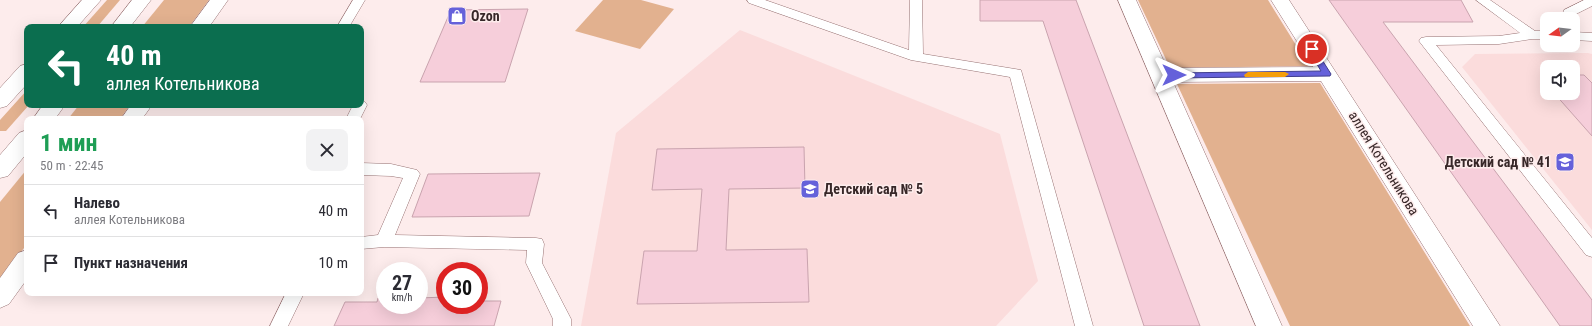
<!DOCTYPE html>
<html lang="ru">
<meta charset="utf-8">
<style>
body{margin:0;font-family:"Roboto Condensed",sans-serif;background:#f2f2f3;color:#2b2b33;height:100vh;display:flex;flex-direction:column;font-size:15px;white-space:nowrap}
*{box-sizing:border-box;margin:0}
p{font-size:13px;color:#7c7c81}
.icon{flex:none;width:22px;height:22px;fill:none;stroke:currentColor;stroke-width:2;stroke-linecap:round;stroke-linejoin:round}
.map{position:relative;flex:1;overflow:hidden}
.sheet{position:absolute;left:24px;top:116px;width:340px;height:180px;display:flex;flex-direction:column;background:#fff;border-radius:8px;box-shadow:0 4px 16px #0002}
.sheet>*{flex:none}
.hud{position:absolute;left:24px;top:24px;width:340px;height:84px;border-radius:8px;box-shadow:0 4px 16px #0002;background:#0b6e4f;color:#fff;overflow:hidden}
.needle{width:26px;rotate:255deg}
.buttons{position:absolute;left:1540px;top:12px;display:grid;gap:8px}
.buttons a{display:grid;place-items:center;width:40px;height:40px;border-radius:8px;background:#fff;box-shadow:0 4px 16px #0002;font-size:20px}
.speed{position:absolute;left:376px;top:262px;display:flex;gap:8px;font-size:20px;font-weight:700;text-align:center}
.speed>*{display:grid;place-content:center;width:52px;height:52px;border-radius:50%;background:#fff;box-shadow:0 4px 16px #0002;line-height:1}
.speed small{font-size:10px;font-weight:400}
.speed .limit{border:6px solid #d22;background:#fff;color:#111}
.pin{position:absolute;display:grid;place-items:center;width:34px;height:34px;color:#fff;margin:-17px;border:2px solid #fff;border-radius:50%;box-shadow:0 1px 4px #0007}
.me{position:absolute;width:44px;margin:-22px;rotate:90deg;stroke-linejoin:round;filter:drop-shadow(0 0 3px #0008)}
.turn{display:flex;align-items:center;gap:14px;height:84px;padding:0 16px;font-size:18px}
.turn .icon{width:52px;height:52px;stroke-width:2.5}
.turn b{display:block;font-size:28px;line-height:34px}
.round{display:grid;place-items:center;flex:none;width:42px;height:42px;border-radius:8px;background:#f2f2f3}
.summary{display:flex;align-items:center;justify-content:space-between;height:68px;padding:0 16px}
h1{font-size:24px;font-weight:700;line-height:30px;color:#1e9e55}
ul{padding:0;list-style:none}
li{display:flex;align-items:center;gap:12px;height:52px;padding:0 16px;border-top:1px solid #e1e1e2}
li div{flex:1}
li b{display:block;font-size:15px}
li em{font-style:normal}
.map>svg:first-child{display:block}
.built{fill:#fbdcdc;fill-rule:evenodd}
.green{fill:#e2b18f}
.building{fill:#f6ceda;stroke:#c9a3ae}
.lines{fill:none;stroke-linecap:round;stroke-linejoin:round}
.lane-casing{stroke:#977273;stroke-width:1}
.street-casing{stroke:#977273;stroke-width:1}
.primary-casing{stroke:#977273;stroke-width:1}
.lane{fill:#fff;fill-rule:evenodd}
.street{fill:#fff;fill-rule:evenodd}
.primary{fill:#fff;fill-rule:evenodd}
.route{fill:#6561da;stroke:#423f8e}
.slow{fill:#f59e0b}
.labels{text-anchor:middle;stroke-width:3;stroke-linejoin:round;paint-order:stroke}
.poi-label{font-size:14px;font-weight:bold;fill:#372728;stroke:#fdecec;text-anchor:start}
.street-label{font-size:14px;fill:#372728;stroke:#fdecec}
</style>
<div class="map">
<svg width="1592" height="326" viewBox="0 0 1592 326">
<rect width="100%" height="100%" fill="#fdecec"/>
<!-- built -->
<g class="built">
<polygon points="740,30 1000,134 1038,281 996,326 581,326 616,133"/>
<path d="M1588,53l4,1v176l-130,-163 13,-13zM1547,67h26v26h-26z"/>
</g>
<!-- green -->
<g class="green">
<polygon points="107,0 120,0 97,27 83,27"/>
<polygon points="164,0 209,0 189,27 142,27"/>
<polygon points="603,0 641,0 674,9 640,49 575,31"/>
<polygon points="1138,0 1268,0 1309,66 1170,68"/>
<polygon points="1319,83 1320,83 1470,326 1290,326 1177,84"/>
<polygon points="27,90 27,105 29,105 6,131 0,131 0,120"/>
<polygon points="79,105 130,105 120,119 68,119"/>
<polygon points="27,169 27,244 0,280 0,202"/>
</g>
<!-- building -->
<g class="building">
<polygon points="980,0 1076,0 1200,326 1144,326 1043,21 980,21"/>
<polygon points="1329,0 1461,0 1473,22 1383,22 1592,300 1592,326 1560,326"/>
<polygon points="528,9 505,82 420,82 451,10"/>
<polygon points="1573,75 1584,75 1592,83 1592,136 1554,93 1573,93"/>
<polygon points="804,147 805,188 729,189 726,250 807,249 809,302 637,304 644,251 697,251 702,189 652,190 657,149"/>
<polygon points="540,173 529,216 412,217 428,174"/>
<polygon points="445,297 445,305 479,305 479,301 501,301 494,326 334,326 345,302 377,302 378,298 385,298 385,305 419,305 419,298"/>
</g>
<g class="lines">
<defs>
<g id="lane">
<polygon points="353,0 365,0 349,27 337,27"/>
<polygon points="747,0 765,0 909,50 910,0 922,0 923,54 1021,70 1093,326 1075,326 1010,77 911,60 749,3"/>
<polygon points="1476,0 1490,0 1535,31 1547,31 1547,39 1532,39 1499,44 1436,45 1592,238 1592,257 1586,255 1419,41 1421,38 1426,37 1499,36 1520,33"/>
<polygon points="1584,0 1592,0 1592,6 1574,15 1573,20 1561,19 1564,10"/>
<polygon points="1573,32 1592,33 1592,41 1573,40"/>
<polygon points="361,100 365,102 367,105 360,119 346,119 353,105 361,105"/>
<polygon points="361,163 391,164 417,170 420,174 395,235 536,238 542,239 544,244 542,263 571,319 571,326 553,326 553,319 526,263 527,250 384,247 361,249 361,237 378,235 403,178 391,176 361,175"/>
<polygon points="286,293 304,293 288,326 270,326"/>
</g>
<g id="street">
<polygon points="210,0 228,0 209,27 190,27"/>
<polygon points="1118,0 1136,0 1167,68 1313,67 1271,0 1289,0 1500,326 1473,326 1321,81 1173,82 1282,326 1256,326"/>
<polygon points="131,105 152,105 142,119 121,119"/>
<polygon points="27,250 27,279 9,304 0,308 0,278 18,253"/>
</g>
<g id="primary">
<polygon points="82,0 101,0 77,27 58,27"/>
<polygon points="132,0 151,0 130,27 111,27"/>
<polygon points="27,64 27,84 7,106 0,108 0,88 20,66"/>
<polygon points="43,105 65,105 55,119 33,119"/>
<polygon points="27,130 27,153 8,176 0,178 0,155 19,133"/>
</g>
</defs>
<!-- lane casing -->
<use href="#lane" class="lane-casing"/>
<!-- street casing -->
<use href="#street" class="street-casing"/>
<!-- primary casing -->
<use href="#primary" class="primary-casing"/>
<!-- lane -->
<use href="#lane" class="lane"/>
<!-- street -->
<use href="#street" class="street"/>
<!-- primary -->
<use href="#primary" class="primary"/>
</g>
<!-- route -->
<polygon class="route" points="1309,47 1314,47 1331,74 1330,76 1174,78 1170,75 1174,73 1321,71 1308,49"/>
<!-- slow -->
<polygon class="slow" points="1248,72 1285,72 1289,74 1285,77 1245,77 1244,75"/>
<!-- icons -->
<defs>
<symbol id="shop-square" viewBox="-11 -11 22 22"><rect x="-9" y="-9" width="18" height="18" rx="4" fill="#6561da" stroke="#fdecec"/><path d="M-5-2.5h2.3a2.7 3.5 0 0 1 5.4 0H5L5.5 6h-11ZM-1.5-2.5h3a1.5 2.3 0 0 0-3 0Z" fill="#fff"/></symbol>
<symbol id="school-square" viewBox="-11 -11 22 22"><rect x="-9" y="-9" width="18" height="18" rx="4" fill="#6561da" stroke="#fdecec"/><path d="M0-5L7-2L0 1L-7-2ZM-4 1L0 2.5L4 1V4Q0 6-4 4Z" fill="#fff"/></symbol>
</defs>
<g fill-rule="evenodd">
<use href="#shop-square" x="446" y="5" width="22" height="22"/>
<use href="#school-square" x="1554" y="151" width="22" height="22"/>
<use href="#school-square" x="799" y="178" width="22" height="22"/>
</g>
<g class="labels">
<!-- poi labels -->
<g class="poi-label">
<text x="471" y="21">Ozon</text>
<text x="1551" y="167" text-anchor="end">Детский сад № 41</text>
<text x="824" y="194">Детский сад № 5</text>
</g>
<!-- street labels -->
<g class="street-label">
<text transform="translate(1384 163) rotate(58)" y="5">аллея Котельникова</text>
</g>
</g>
</svg>
<div class="buttons">
<a><svg class="needle" viewBox="-14 -14 28 28"><path d="M0-13l5 13h-10z" fill="#e53935"/><path d="M0 13l5-13h-10z" fill="#7c7c81"/></svg></a>
<a><svg class="icon" aria-label="sound" viewBox="0 0 24 24"><path d="M4 9h4l5-4v14l-5-4H4zM17 9q2 3 0 6"/></svg></a>
</div>
<div class="speed"><div>27<small>km/h</small></div><div class="limit">30</div></div>
<div class="pin" style="left:1312px;top:49px;background:#d93025"><svg class="icon" aria-label="arrive" viewBox="0 0 24 24"><path d="M6 21V4h12l-3 4 3 4H6"/></svg></div>
<svg class="me" style="left:1174px;top:75px" viewBox="-20 -20 40 40"><path d="M0-17L14 15 0 8-14 15z" fill="#6561da" stroke="#fff" stroke-width="4"/></svg>
<div class="hud">
<div class="turn"><svg class="icon" aria-label="left" viewBox="0 0 24 24"><path d="M17 20v-9H6M10 6l-5 5 5 5"/></svg><div><b>40 m</b>аллея Котельникова</div></div>
</div>
<section class="sheet">
<div class="summary"><div><h1>1 мин</h1><p>50 m · 22:45</p></div><a class="round"><svg class="icon" aria-label="close" viewBox="0 0 24 24"><path d="M6 6l12 12M18 6L6 18"/></svg></a></div>
<ul>
<li><svg class="icon" aria-label="left" viewBox="0 0 24 24"><path d="M17 20v-9H6M10 6l-5 5 5 5"/></svg><div><b>Налево</b><p>аллея Котельникова</p></div><em>40 m</em></li>
<li><svg class="icon" aria-label="arrive" viewBox="0 0 24 24"><path d="M6 21V4h12l-3 4 3 4H6"/></svg><div><b>Пункт назначения</b></div><em>10 m</em></li>
</ul>
</section>
</div>
